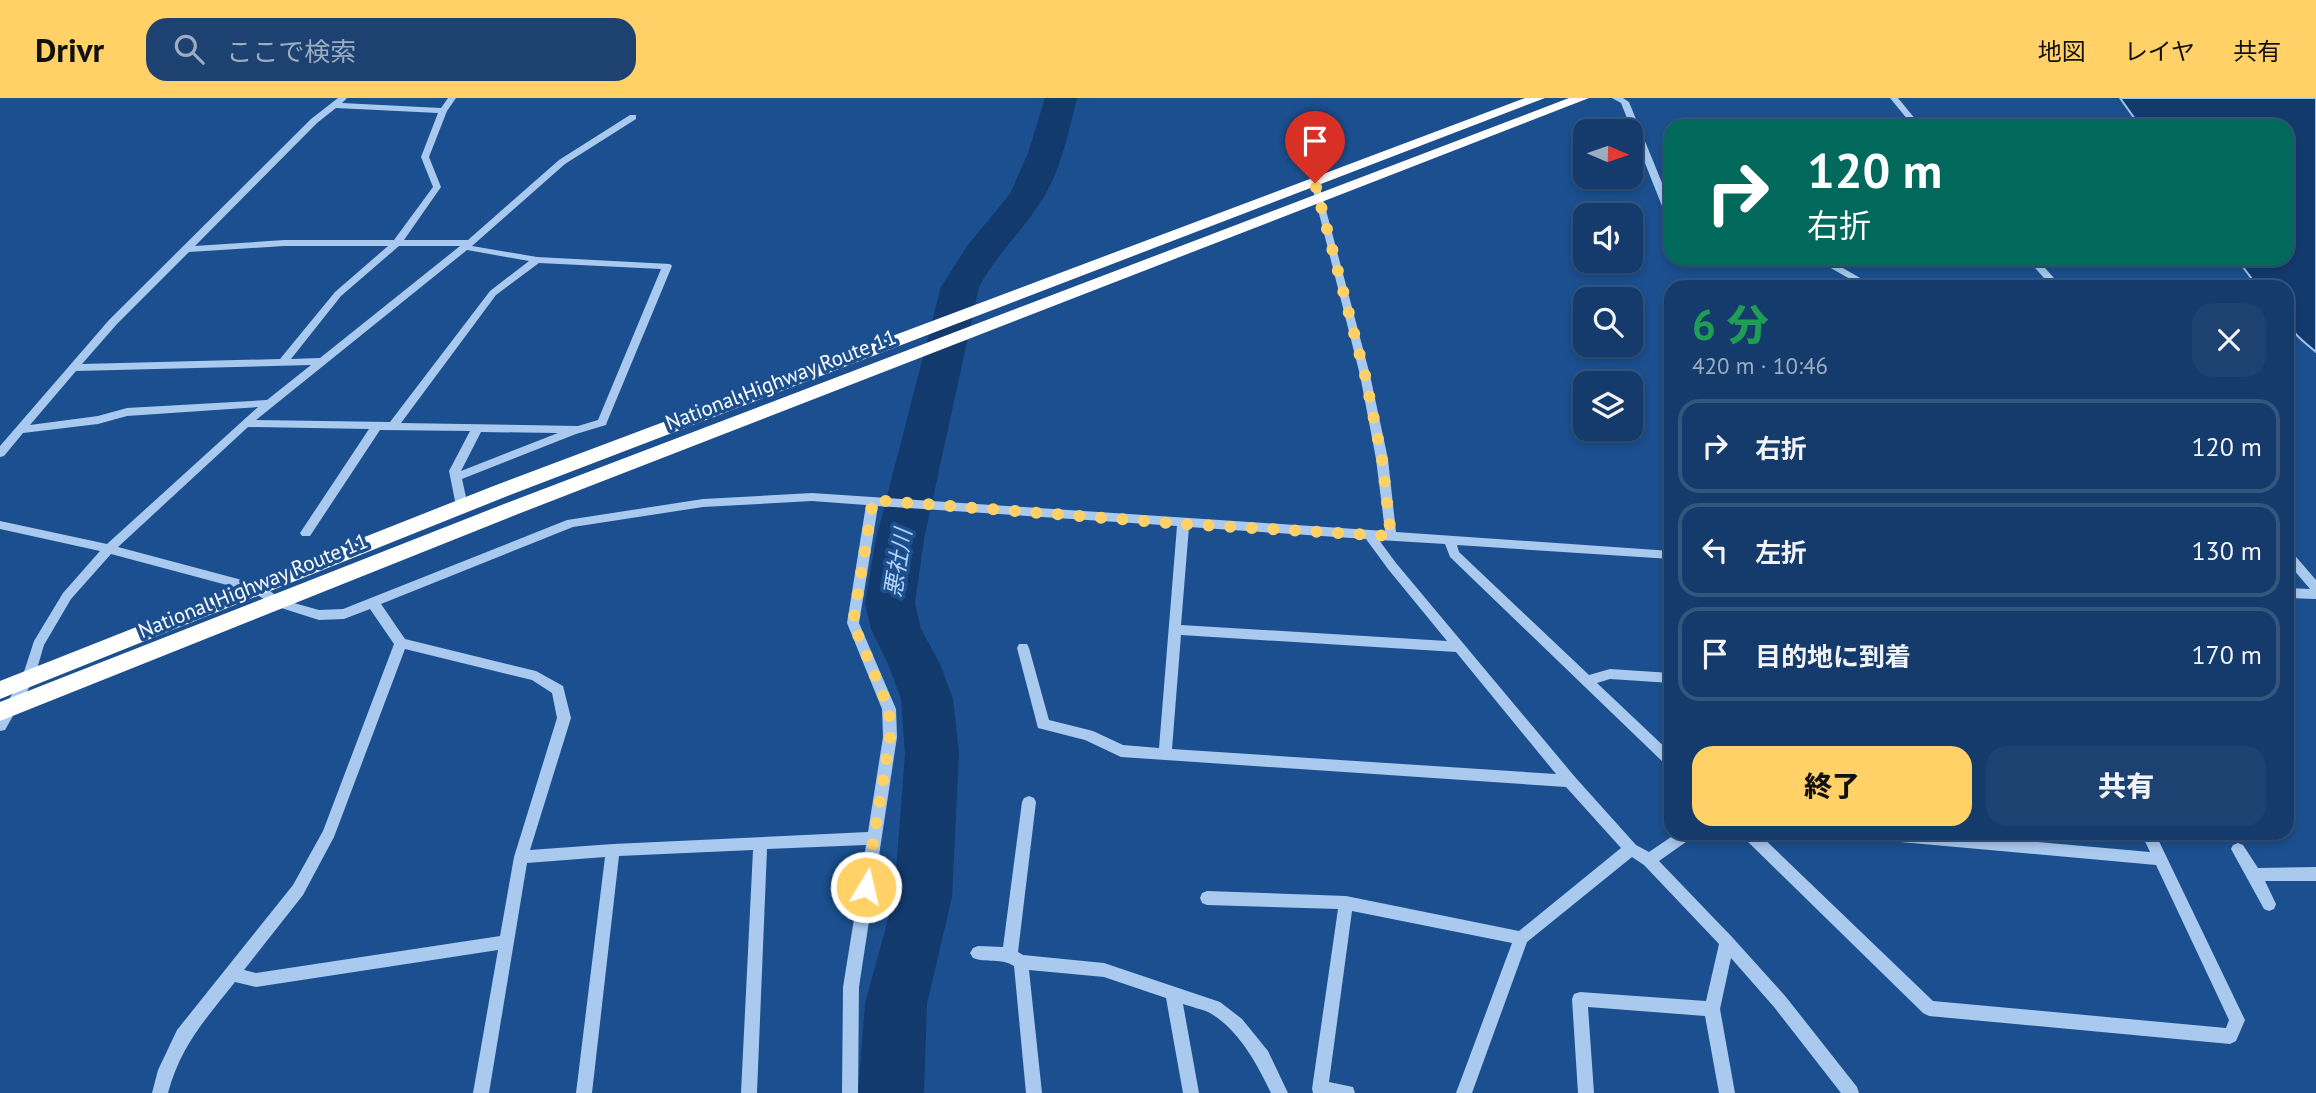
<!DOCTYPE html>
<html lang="ja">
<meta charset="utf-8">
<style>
body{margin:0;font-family:"PT Sans","Noto Sans JP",sans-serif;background:#1d4271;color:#f1f3f6;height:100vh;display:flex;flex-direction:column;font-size:26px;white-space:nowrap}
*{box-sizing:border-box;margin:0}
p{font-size:23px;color:#9dadc1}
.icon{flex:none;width:38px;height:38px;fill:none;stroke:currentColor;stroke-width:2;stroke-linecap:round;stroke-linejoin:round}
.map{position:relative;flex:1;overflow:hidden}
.sheet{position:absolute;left:1664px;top:182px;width:630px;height:560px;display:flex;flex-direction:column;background:#143b6b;border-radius:21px;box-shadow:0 4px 10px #0003,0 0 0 2px #33557e}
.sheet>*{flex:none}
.guide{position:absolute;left:1664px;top:21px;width:630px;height:147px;border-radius:21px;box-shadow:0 4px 10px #0003,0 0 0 2px #33557e;background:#00695c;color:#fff;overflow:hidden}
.needle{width:46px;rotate:92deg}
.tools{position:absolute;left:1573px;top:21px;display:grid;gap:14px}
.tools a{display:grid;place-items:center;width:70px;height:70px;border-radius:14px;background:#143b6b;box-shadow:0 4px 10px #0003,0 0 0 2px #33557e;font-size:35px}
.pin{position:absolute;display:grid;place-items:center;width:60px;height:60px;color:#fff;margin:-72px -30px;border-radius:50% 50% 50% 0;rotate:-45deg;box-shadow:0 0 7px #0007}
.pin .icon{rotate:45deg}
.me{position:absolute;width:77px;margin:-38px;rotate:9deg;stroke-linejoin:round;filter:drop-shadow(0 0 5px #0008)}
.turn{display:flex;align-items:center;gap:24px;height:147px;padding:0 28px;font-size:32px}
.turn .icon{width:91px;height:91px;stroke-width:2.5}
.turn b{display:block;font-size:49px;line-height:60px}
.round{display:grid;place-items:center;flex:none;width:74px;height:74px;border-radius:21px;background:#1d4271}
.summary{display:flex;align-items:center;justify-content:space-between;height:119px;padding:0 28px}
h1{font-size:42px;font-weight:800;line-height:52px;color:#1e9e55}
.cta{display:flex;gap:14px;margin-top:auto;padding:14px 28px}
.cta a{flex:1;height:80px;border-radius:21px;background:#ffd166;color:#111;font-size:28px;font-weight:800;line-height:80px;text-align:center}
.cta a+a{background:#1d4271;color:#f1f3f6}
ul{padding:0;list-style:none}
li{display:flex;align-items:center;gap:21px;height:94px;margin:0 14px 10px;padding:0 14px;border:4px solid #33557e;border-radius:21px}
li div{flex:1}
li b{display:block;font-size:26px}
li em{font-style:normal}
header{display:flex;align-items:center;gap:42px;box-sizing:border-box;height:98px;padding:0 35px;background:#ffd166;color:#111}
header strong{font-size:33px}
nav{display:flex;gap:38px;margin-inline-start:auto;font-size:24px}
.search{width:490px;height:63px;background:#1d4271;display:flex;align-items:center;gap:18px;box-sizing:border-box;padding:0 24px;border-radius:21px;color:#9dadc1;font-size:26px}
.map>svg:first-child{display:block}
.water{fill:#123a6d;stroke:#9cc4f0;stroke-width:2}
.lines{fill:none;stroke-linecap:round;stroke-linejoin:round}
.river{fill:#123a6d;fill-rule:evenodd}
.minor{fill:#a9c9ee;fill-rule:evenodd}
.highway{fill:#fff;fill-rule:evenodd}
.route{stroke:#ffd166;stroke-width:12;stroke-dasharray:0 21.6}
.labels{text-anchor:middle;stroke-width:7;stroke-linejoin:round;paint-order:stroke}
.street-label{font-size:21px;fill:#fff;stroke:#1b4f8f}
.water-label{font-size:23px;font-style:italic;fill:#b5d3f5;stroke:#1b4f8f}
</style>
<header>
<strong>Drivr</strong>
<div class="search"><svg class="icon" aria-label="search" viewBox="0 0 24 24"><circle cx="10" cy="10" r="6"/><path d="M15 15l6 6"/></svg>ここで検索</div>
<nav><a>地図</a><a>レイヤ</a><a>共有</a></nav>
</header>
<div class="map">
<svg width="2316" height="995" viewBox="0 0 2316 995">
<rect width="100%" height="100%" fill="#1b4f8f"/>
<!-- water -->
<path class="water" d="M2120,0h196v254c-31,-25 -29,-26 -29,-65h-29l-21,-28h50v-133h-147z"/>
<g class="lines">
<!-- river -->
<path class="river" d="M1045,0h32c-8,32 -15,68 -32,97 -19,33 -48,58 -66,92l-55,252 -9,64 6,26 19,35 13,35 6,55 -7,143 -25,107 -3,89h-66l7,-89 29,-107 11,-143 -4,-55 -13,-35 -17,-35 -6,-26 11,-64 65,-252 26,-41 43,-52 18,-41z"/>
<!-- minor -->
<g class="minor">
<path d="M338,0h9l-5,5 99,5 7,-10h8l-9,13 -18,46 12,30 -37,53h64l91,-80 71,-45h6v4l-71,45 -93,82 65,11 133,7 2,2 -65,156 -1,3 -30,9 -114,45 6,27 -6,4 -6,-4 -7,-35 21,-40 -90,-1 -70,106h-8l-2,-3 2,-3 67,-101 -121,-2 -130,120 143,38 22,15 36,10 24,-1 224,-89 136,-21 109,-6 573,38 -9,-72 -16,-84 -49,-193 7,-2 52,195 18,84 8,73 275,19v8l-214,-14 2,7 130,123 21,-6 61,4v10l-61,-4 -13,4 74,70v14l-5,-2 -216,-208 -5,-13 -66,-4 17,23 179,214 61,68 13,7 28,-19h18l-2,4 -34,24 73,76 54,60 71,90 2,6h-18l-67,-86 -43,-49 -11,51 15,84h-16l-14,-77 -117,-9 6,86h-16l-6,-94 2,-5 6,-2 126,9 13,-57 -75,-79 -12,-8 -105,85 -55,151h-16l56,-150 -160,-32 -23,171 24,5 2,6h-42l-1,-4 26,-180 -131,-4 -5,-2 -2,-5 2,-5 5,-2 139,5 173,35 102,-83 -55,-61 -445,-30 -36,-17 -47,-12 -21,-80 2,-4h8l2,4 20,72 44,11 30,14 36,3 18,-222 -299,-20 -19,117 37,86 1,28 -38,250 -1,106h-16l1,-106 23,-142 -99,4 -10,244h-16l12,-243 -134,6 -27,237h-16l29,-236 -78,6 -38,230h-16l25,-143 -242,37 -21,-5c-30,38 -54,63 -67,111h-16l6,-23 19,-40 116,-145 30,-54 71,-187 -24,-35 -26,10 -25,1 -44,-14 -22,-14 -142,-38 -40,45 -27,46 -10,34 -29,51 -5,1v-17l22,-36 12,-37 29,-48 37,-42 -100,-22v-8l107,23 151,-137 -131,9 -29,8 -75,9 -19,23 -4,1v-11l109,-126 202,-201zM336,10l102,5 -17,44 12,30 -39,53h-110l-89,6 122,-123zM284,148h104l-53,46 -55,67 -198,5 35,-40 72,-72zM399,148h61l-140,112 -29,1 50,-63zM467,152l62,11 -39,30 -100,131 -134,-2zM539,165l122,6 -63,151 -20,6 -177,-3 95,-128zM311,267l-44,35 -140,8 -29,8 -68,9 46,-54zM481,334l77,1 -97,38zM812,403l54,4 -19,118 35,86 1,28 -15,95 -255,12 -83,6 41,-132 -8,-32 -27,-15 -131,-32 -24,-35 192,-77 130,-20zM1189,429l177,12 22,30 59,72 -266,-16zM1181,537l275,17 100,122 -384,-25zM405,551l127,31 20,13 5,25 -43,139 -14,79 -244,37 -12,-3 59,-75 31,-58z"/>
<polygon points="1612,0 1623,0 1629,4 1671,107 1671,121 1666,118 1621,5"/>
<polygon points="1890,0 1898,0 1921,28 1913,28"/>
<polygon points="1815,161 1827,161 1876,189 1864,189"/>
<polygon points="2027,161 2037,161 2062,189 2052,189"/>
<polygon points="2287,452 2291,453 2316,482 2316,501 2287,500 2287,490 2310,491 2287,464"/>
<path d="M1029,698l5,2 2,4 -18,150 5,3 81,8 116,39 22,17 26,32 20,42h-17c-14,-29 -32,-63 -61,-80 -8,-4 -19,-6 -27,-9l16,89h-16l-17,-95 -62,-21 -75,-7 13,123h-16l-12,-127c-12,-8 -28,-3 -41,-8l-3,-5 3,-5 5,-2 25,1 19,-145 2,-4z"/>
<polygon points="1741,735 1758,735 1933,903 2226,930 2229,922 2156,767 1867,741 1862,739 1860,735 1938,735 2150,754 2141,735 2155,735 2245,922 2236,943 2230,946 1929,918 1923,915 1743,739"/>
<polygon points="2238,745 2243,747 2258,770 2316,769 2316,783 2265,783 2276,806 2274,811 2269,813 2264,811 2231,751 2233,747"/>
</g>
<!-- highway -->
<g class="highway">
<polygon points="1525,0 1545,0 505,399 0,601 0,583 491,389"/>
<polygon points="1569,0 1589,0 518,416 0,623 0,604 504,406"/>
</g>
</g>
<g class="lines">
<!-- route -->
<polyline class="route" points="866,789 890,639 889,611 853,525 873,402 1183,426 1391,438 1382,361 1365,277 1315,85"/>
</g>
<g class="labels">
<!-- street labels -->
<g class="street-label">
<text transform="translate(781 282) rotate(-21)" y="7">National Highway Route 11</text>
<text transform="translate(253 488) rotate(-22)" y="7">National Highway Route 11</text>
</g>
<!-- water labels -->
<g class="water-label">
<text transform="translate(898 465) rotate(-81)" y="8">悪社川</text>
</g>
</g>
</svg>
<div class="tools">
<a><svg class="needle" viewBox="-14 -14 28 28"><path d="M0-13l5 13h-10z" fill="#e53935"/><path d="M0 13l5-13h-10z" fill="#9dadc1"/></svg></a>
<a><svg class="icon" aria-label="sound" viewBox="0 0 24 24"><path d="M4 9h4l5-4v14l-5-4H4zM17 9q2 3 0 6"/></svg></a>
<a><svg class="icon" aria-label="search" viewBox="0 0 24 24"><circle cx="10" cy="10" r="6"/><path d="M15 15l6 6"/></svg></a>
<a><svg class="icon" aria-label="layers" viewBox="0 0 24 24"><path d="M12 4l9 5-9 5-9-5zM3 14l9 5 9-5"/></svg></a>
</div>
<div class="pin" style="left:1315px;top:85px;background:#d93025"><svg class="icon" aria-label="arrive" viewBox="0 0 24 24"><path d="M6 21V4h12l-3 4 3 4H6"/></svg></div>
<svg class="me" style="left:866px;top:789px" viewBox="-20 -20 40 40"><circle r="17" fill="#ffd166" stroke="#fff" stroke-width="3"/><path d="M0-11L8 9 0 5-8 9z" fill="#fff"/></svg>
<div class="guide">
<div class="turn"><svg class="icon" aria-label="right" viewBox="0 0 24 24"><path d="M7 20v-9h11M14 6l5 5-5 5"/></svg><div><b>120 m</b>右折</div></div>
</div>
<section class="sheet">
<div class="summary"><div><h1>6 分</h1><p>420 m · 10:46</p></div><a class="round"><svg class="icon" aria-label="close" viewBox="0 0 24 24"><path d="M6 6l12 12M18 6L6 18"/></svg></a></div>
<ul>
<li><svg class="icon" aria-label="right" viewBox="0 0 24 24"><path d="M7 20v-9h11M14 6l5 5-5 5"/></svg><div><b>右折</b></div><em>120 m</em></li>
<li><svg class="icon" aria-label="left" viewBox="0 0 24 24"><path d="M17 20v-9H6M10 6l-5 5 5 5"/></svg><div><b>左折</b></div><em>130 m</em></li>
<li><svg class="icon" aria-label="arrive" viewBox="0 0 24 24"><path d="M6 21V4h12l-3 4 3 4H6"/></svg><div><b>目的地に到着</b></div><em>170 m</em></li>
</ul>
<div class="cta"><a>終了</a><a>共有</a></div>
</section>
</div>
